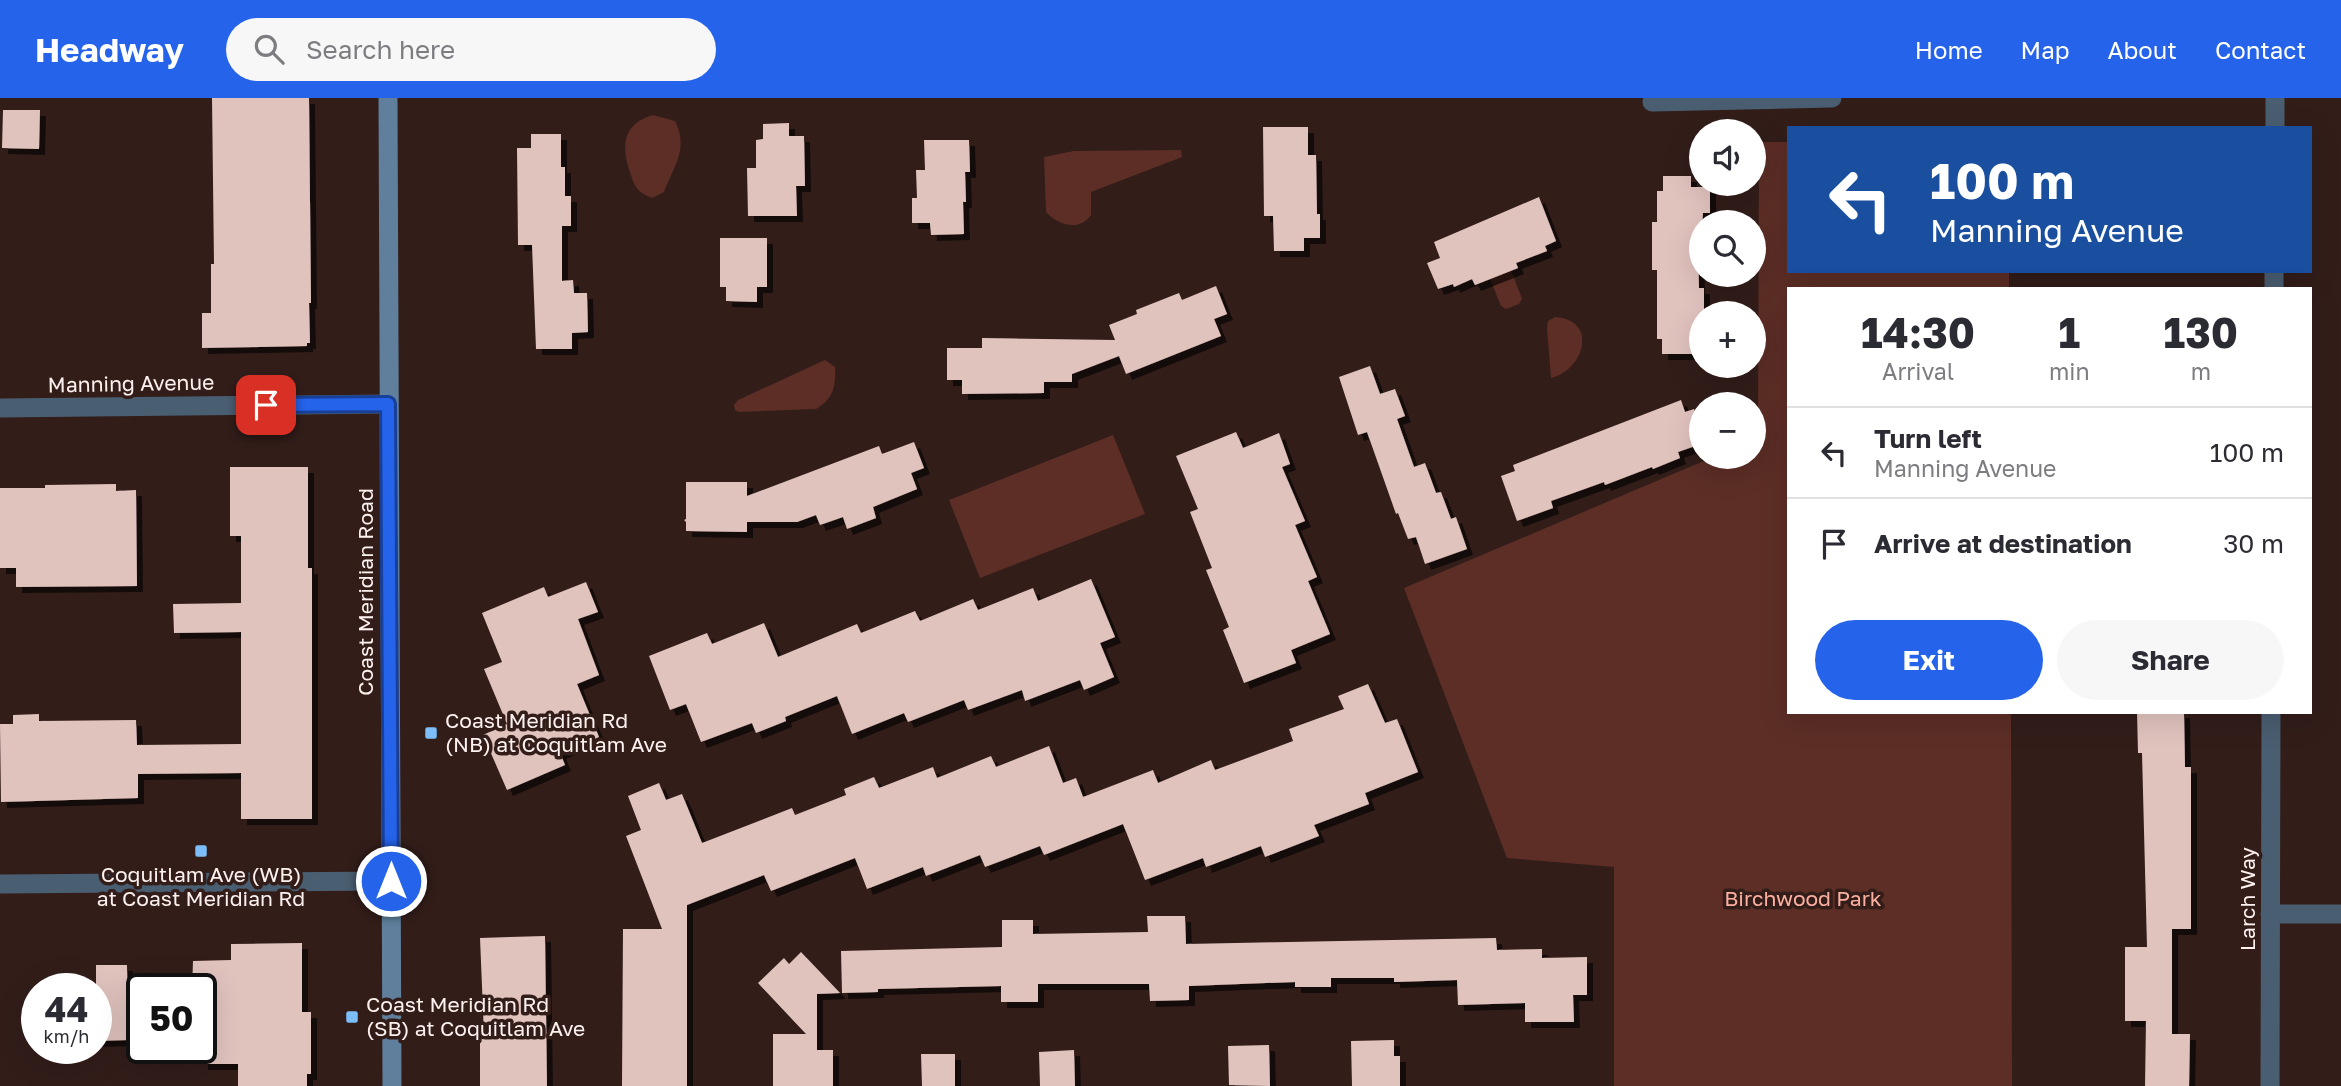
<!DOCTYPE html>
<meta charset="utf-8">
<style>
body{margin:0;font-family:"Golos Text",sans-serif;background:#f7f7f7;color:#2b2b33;height:100vh;display:flex;flex-direction:column;font-size:26px;white-space:nowrap}
*{box-sizing:border-box;margin:0}
p{font-size:23px;color:#7c7c81}
.icon{flex:none;width:38px;height:38px;fill:none;stroke:currentColor;stroke-width:2;stroke-linecap:round;stroke-linejoin:round}
.map{position:relative;flex:1;overflow:hidden}
.sheet{position:absolute;left:1787px;top:189px;width:525px;height:427px;display:flex;flex-direction:column;background:#fff;border-radius:0px;box-shadow:0 7px 28px #0002}
.sheet>*{flex:none}
.top-card{position:absolute;left:1787px;top:28px;width:525px;height:147px;border-radius:0px;box-shadow:0 7px 28px #0002;background:#1a4fa0;color:#fff;overflow:hidden}
.buttons{position:absolute;left:1689px;top:21px;display:grid;gap:14px}
.buttons a{display:grid;place-items:center;width:77px;height:77px;border-radius:50%;background:#fff;box-shadow:0 7px 28px #0002;font-size:35px}
.speed{position:absolute;left:21px;top:875px;display:flex;gap:14px;font-size:35px;font-weight:700;text-align:center}
.speed>*{display:grid;place-content:center;width:91px;height:91px;border-radius:50%;background:#fff;box-shadow:0 7px 28px #0002;line-height:1}
.speed small{font-size:18px;font-weight:400}
.speed .limit{border:4px solid #111;border-radius:10px;background:#fff;color:#111}
.pin{position:absolute;display:grid;place-items:center;width:60px;height:60px;color:#fff;margin:-30px;border-radius:14px;box-shadow:0 4px 10px #0006}
.me{position:absolute;width:77px;margin:-38px;rotate:0deg;stroke-linejoin:round;filter:drop-shadow(0 0 5px #0008)}
.turn{display:flex;align-items:center;gap:24px;height:147px;padding:0 28px;font-size:32px}
.turn .icon{width:91px;height:91px;stroke-width:2.5}
.turn b{display:block;font-size:49px;line-height:60px}
.eta{display:flex;justify-content:space-evenly;align-items:center;height:119px;text-align:center}
.eta b{font-size:42px;font-weight:700;line-height:49px}
.cta{display:flex;gap:14px;margin-top:auto;padding:14px 28px}
.cta a{flex:1;height:80px;border-radius:42px;background:#2563eb;color:#fff;font-size:28px;font-weight:700;line-height:80px;text-align:center}
.cta a+a{background:#f7f7f7;color:#2b2b33}
ul{padding:0;list-style:none}
li{display:flex;align-items:center;gap:21px;height:91px;padding:0 28px;border-top:2px solid #e1e1e2}
li div{flex:1}
li b{display:block;font-size:26px}
li em{font-style:normal}
header{display:flex;align-items:center;gap:42px;box-sizing:border-box;height:98px;padding:0 35px;background:#2563eb;color:#fff}
header strong{font-size:33px}
nav{display:flex;gap:38px;margin-inline-start:auto;font-size:24px}
.search{width:490px;height:63px;background:#f7f7f7;display:flex;align-items:center;gap:18px;box-sizing:border-box;padding:0 24px;border-radius:38px;color:#7c7c81;font-size:26px}
.map>svg:first-child{display:block}
.green{fill:#5c2e26}
.building{fill:#e1c3be;filter:url(#shadow)}
.lines{fill:none;stroke-linecap:round;stroke-linejoin:round}
.minor{stroke:#4a5e71;stroke-width:19}
.tertiary{stroke:#4a5e71;stroke-width:19}
.secondary{stroke:#5f7f9d;stroke-width:19}
.route-casing{stroke:#184099;stroke-width:18}
.route{stroke:#2563eb;stroke-width:12}
.poi-dot{fill:#7dbef9;stroke:#321d19;stroke-width:2.5}
.labels{text-anchor:middle;stroke-width:7;stroke-linejoin:round;paint-order:stroke}
.street-label{font-size:21px;fill:#fdf1ef;stroke:#321d19}
.poi-label{font-size:21px;fill:#fdf1ef;stroke:#321d19;text-anchor:start}
.park-label{font-size:21px;fill:#fdafa2;stroke:#321d19}
</style>
<header>
<strong>Headway</strong>
<div class="search"><svg class="icon" aria-label="search" viewBox="0 0 24 24"><circle cx="10" cy="10" r="6"/><path d="M15 15l6 6"/></svg>Search here</div>
<nav><a>Home</a><a>Map</a><a>About</a><a>Contact</a></nav>
</header>
<div class="map">
<svg width="2341" height="988" viewBox="0 0 2341 988">
<defs>
<filter id="shadow"><feDropShadow dx="6" dy="6" stdDeviation="0" flood-color="#0009"/></filter>
</defs>
<rect width="100%" height="100%" fill="#321d19"/>
<!-- green -->
<g class="green">
<path d="M653,17l22,6c14,27 -1,45 -11,71l-12,6c-16,-6 -18,-13 -23,-29 -8,-26 -5,-45 24,-54z"/>
<polygon points="1759,44 1788,44 1788,173 2009,173 2009,191 1788,191 1788,614 2011,614 2012,988 1614,988 1614,769 1507,760 1404,490 1713,359 1754,359 1754,341 1758,339"/>
<path d="M1181,52l1,7 -91,35v23c-12,17 -33,10 -45,-3l-2,-55 30,-6z"/>
<polygon points="1511,172 1522,201 1519,206 1506,211 1501,208 1490,181"/>
<path d="M1555,219c44,3 29,53 -4,61l-4,-49 1,-8z"/>
<path d="M825,262l10,7c1,20 -2,32 -19,42l-77,3 -4,-2 -1,-5 4,-5z"/>
<polygon points="1113,337 1145,416 980,480 949,402"/>
</g>
<!-- building -->
<g class="building">
<polygon points="212,0 309,0 311,205 309,205 310,245 307,245 307,248 202,250 202,215 211,215 211,166 214,166"/>
<polygon points="3,12 40,12 39,51 2,50"/>
<polygon points="789,25 789,38 804,38 805,88 796,88 797,118 748,118 747,70 756,70 756,42 763,41 763,26"/>
<polygon points="1263,29 1308,29 1308,57 1316,57 1317,116 1320,116 1320,140 1304,140 1304,153 1274,153 1273,118 1264,118"/>
<polygon points="531,36 561,36 561,69 565,69 565,98 571,98 571,128 562,128 562,183 573,182 574,195 587,195 588,234 572,235 572,251 536,251 532,147 518,147 517,50 531,50"/>
<polygon points="924,42 969,42 970,74 965,74 966,104 963,104 964,136 931,137 930,125 912,125 912,100 917,100 916,72 925,72"/>
<polygon points="1663,78 1691,78 1691,89 1710,89 1710,115 1703,115 1701,142 1698,142 1699,190 1704,190 1704,215 1701,215 1701,243 1692,243 1692,256 1662,256 1662,241 1657,241 1657,172 1652,172 1652,124 1657,124 1657,93 1663,93"/>
<polygon points="1539,99 1556,143 1545,148 1547,153 1516,165 1518,170 1475,187 1472,181 1454,189 1453,186 1438,191 1427,165 1440,160 1434,144"/>
<polygon points="720,140 767,140 767,189 757,189 757,204 726,203 726,189 720,189"/>
<polygon points="1216,188 1227,216 1214,221 1221,238 1126,276 1119,258 1072,276 1072,284 1044,284 1044,295 962,296 962,282 947,282 947,250 982,250 982,240 1115,242 1109,227 1137,216 1136,212 1179,195 1182,202"/>
<polygon points="1370,268 1380,296 1395,291 1405,318 1397,321 1414,369 1425,365 1436,395 1441,394 1451,421 1456,419 1467,451 1425,466 1416,439 1408,441 1398,415 1396,416 1367,334 1358,337 1339,279"/>
<polygon points="1681,302 1685,314 1694,311 1701,327 1701,346 1678,354 1680,360 1653,371 1652,369 1605,387 1604,384 1551,403 1553,410 1517,423 1501,378 1515,373 1513,367"/>
<polygon points="1236,334 1243,350 1279,335 1290,366 1282,369 1305,423 1295,427 1317,479 1308,483 1330,536 1291,552 1296,565 1244,585 1223,532 1229,529 1206,472 1212,470 1190,414 1198,411 1176,358"/>
<polygon points="914,344 924,370 911,375 917,391 873,409 876,420 847,431 843,419 820,427 816,417 797,424 747,424 747,434 686,433 686,424 684,422 686,421 686,384 747,384 747,398 879,348 882,356"/>
<polygon points="230,369 308,369 308,470 312,470 312,721 241,721 241,675 138,676 138,700 1,704 0,626 13,626 13,617 39,616 39,623 136,622 137,647 241,646 241,534 174,535 173,506 241,505 241,438 230,438"/>
<polygon points="116,386 116,393 136,392 137,488 16,489 16,470 0,470 0,390 45,390 45,387"/>
<polygon points="1091,481 1115,539 1100,545 1114,579 1084,592 1080,582 1025,603 1022,592 968,612 964,602 908,624 904,615 852,636 837,598 785,619 786,623 756,635 752,625 701,644 686,606 670,612 649,558 707,535 712,546 764,525 778,559 857,526 861,535 915,513 920,523 973,501 978,512 1033,490 1038,503"/>
<polygon points="586,484 598,514 578,521 599,577 577,586 599,639 560,655 565,667 507,692 483,637 507,626 484,571 502,564 482,515 544,489 548,499"/>
<polygon points="1368,586 1385,625 1397,621 1418,674 1365,695 1369,706 1314,727 1319,738 1265,759 1261,748 1206,769 1203,760 1145,782 1123,726 1044,757 1040,748 985,769 980,757 926,778 923,769 867,791 855,760 771,793 764,777 687,807 687,988 622,988 623,831 662,831 626,738 641,732 628,698 659,685 666,702 682,696 702,745 792,710 795,717 846,697 844,691 874,679 879,690 933,669 937,680 991,658 996,669 1049,648 1063,685 1076,680 1083,699 1153,672 1158,685 1211,662 1215,672 1293,643 1289,631 1344,611 1338,598"/>
<polygon points="2137,614 2184,614 2185,669 2191,669 2191,831 2172,831 2172,936 2190,936 2189,988 2145,988 2146,923 2125,923 2125,849 2147,849 2142,655 2138,655"/>
<polygon points="1147,818 1185,818 1186,846 1496,840 1497,852 1542,851 1542,860 1587,859 1587,897 1573,897 1574,924 1525,924 1525,905 1458,907 1457,882 1394,884 1394,880 1331,880 1331,889 1295,889 1295,884 1189,888 1189,902 1150,903 1149,886 1038,886 1038,904 1001,904 1001,888 878,891 878,894 842,895 841,853 1002,849 1002,822 1033,822 1033,836 1148,834"/>
<polygon points="545,838 547,988 480,988 480,937 484,937 480,840"/>
<polygon points="302,845 302,914 311,914 311,976 307,976 307,988 238,988 238,966 202,966 203,897 201,891 192,891 193,863 231,862 231,846"/>
<polygon points="801,854 840,895 817,896 817,952 833,952 833,988 773,988 773,936 806,936 758,885 784,860 789,866"/>
<polygon points="96,867 127,867 128,942 96,943"/>
<polygon points="1394,942 1394,958 1400,958 1400,988 1352,988 1351,943"/>
<polygon points="1269,947 1270,988 1229,987 1228,948"/>
<polygon points="1074,952 1075,988 1040,988 1039,954"/>
<polygon points="921,956 955,956 955,988 922,988"/>
</g>
<g class="lines">
<!-- minor -->
<g class="minor">
<polyline points="1652,4 1832,0"/>
<polyline points="2275,30 2275,0"/>
<polyline points="2274,191 2274,173"/>
<polyline points="0,310 388,306"/>
<polyline points="2270,816 2341,816"/>
<polyline points="2270,988 2271,614"/>
</g>
<!-- tertiary -->
<polyline class="tertiary" points="0,786 391,783"/>
<!-- secondary -->
<polyline class="secondary" points="388,0 392,988"/>
</g>
<g class="lines">
<defs>
<polyline id="route" points="266,307 388,306 391,783"/>
</defs>
<!-- route casing -->
<use href="#route" class="route-casing"/>
<!-- route -->
<use href="#route" class="route"/>
</g>
<!-- markers -->
<g class="poi-dot">
<rect x="424" y="628" width="14" height="14" rx="3.5"/>
<rect x="194" y="746" width="14" height="14" rx="3.5"/>
<rect x="345" y="912" width="14" height="14" rx="3.5"/>
</g>
<g class="labels">
<!-- street labels -->
<g class="street-label">
<text transform="translate(131 286) rotate(-1)" y="7">Manning Avenue</text>
<text transform="translate(366 494) rotate(-90)" y="7">Coast Meridian Road</text>
<text transform="translate(2248 801) rotate(-90)" y="7">Larch Way</text>
</g>
<!-- poi labels -->
<g class="poi-label">
<text x="445" y="630">Coast Meridian Rd<tspan x="445" dy="24">(NB) at Coquitlam Ave</tspan></text>
<text x="201" y="784" text-anchor="middle">Coquitlam Ave (WB)<tspan x="201" dy="24">at Coast Meridian Rd</tspan></text>
<text x="366" y="914">Coast Meridian Rd<tspan x="366" dy="24">(SB) at Coquitlam Ave</tspan></text>
</g>
<!-- park labels -->
<g class="park-label">
<text x="1803" y="808">Birchwood Park</text>
</g>
</g>
</svg>
<div class="buttons">
<a><svg class="icon" aria-label="sound" viewBox="0 0 24 24"><path d="M4 9h4l5-4v14l-5-4H4zM17 9q2 3 0 6"/></svg></a>
<a><svg class="icon" aria-label="search" viewBox="0 0 24 24"><circle cx="10" cy="10" r="6"/><path d="M15 15l6 6"/></svg></a>
<a>+</a>
<a>−</a>
</div>
<div class="speed"><div>44<small>km/h</small></div><div class="limit">50</div></div>
<div class="pin" style="left:266px;top:307px;background:#d93025"><svg class="icon" aria-label="arrive" viewBox="0 0 24 24"><path d="M6 21V4h12l-3 4 3 4H6"/></svg></div>
<svg class="me" style="left:391px;top:783px" viewBox="-20 -20 40 40"><circle r="17" fill="#2563eb" stroke="#fff" stroke-width="3"/><path d="M0-11L8 9 0 5-8 9z" fill="#fff"/></svg>
<div class="top-card">
<div class="turn"><svg class="icon" aria-label="left" viewBox="0 0 24 24"><path d="M17 20v-9H6M10 6l-5 5 5 5"/></svg><div><b>100 m</b>Manning Avenue</div></div>
</div>
<section class="sheet">
<div class="eta">
<div><b>14:30</b><p>Arrival</p></div>
<div><b>1</b><p>min</p></div>
<div><b>130</b><p>m</p></div>
</div>
<ul>
<li><svg class="icon" aria-label="left" viewBox="0 0 24 24"><path d="M17 20v-9H6M10 6l-5 5 5 5"/></svg><div><b>Turn left</b><p>Manning Avenue</p></div><em>100 m</em></li>
<li><svg class="icon" aria-label="arrive" viewBox="0 0 24 24"><path d="M6 21V4h12l-3 4 3 4H6"/></svg><div><b>Arrive at destination</b></div><em>30 m</em></li>
</ul>
<div class="cta"><a>Exit</a><a>Share</a></div>
</section>
</div>
